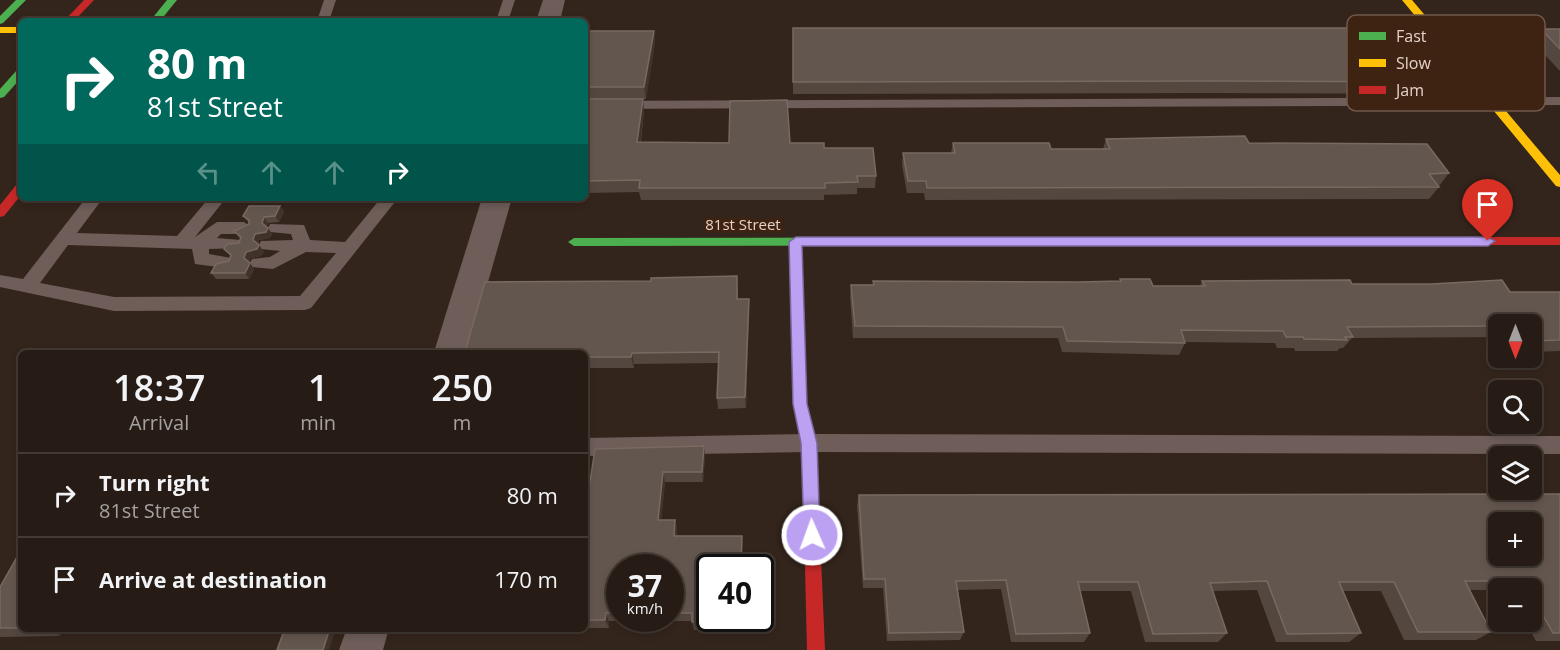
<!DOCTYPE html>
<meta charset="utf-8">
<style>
body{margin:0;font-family:"Open Sans",sans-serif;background:#2f251e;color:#f1f3f6;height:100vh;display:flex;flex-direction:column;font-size:22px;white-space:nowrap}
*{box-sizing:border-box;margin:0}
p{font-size:20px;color:#a4a1a0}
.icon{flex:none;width:33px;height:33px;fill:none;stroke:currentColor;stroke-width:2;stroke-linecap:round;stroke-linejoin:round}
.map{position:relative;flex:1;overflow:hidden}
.side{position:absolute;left:18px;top:350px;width:570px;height:282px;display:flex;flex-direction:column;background:#271c15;border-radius:9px;box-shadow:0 3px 9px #0003,0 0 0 2px #433a34}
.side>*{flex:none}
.top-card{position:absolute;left:18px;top:18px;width:570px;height:183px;border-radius:9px;box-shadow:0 3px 9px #0003,0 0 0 2px #433a34;background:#00695c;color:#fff;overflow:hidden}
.needle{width:39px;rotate:180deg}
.buttons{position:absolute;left:1488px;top:314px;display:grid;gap:12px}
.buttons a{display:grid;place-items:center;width:54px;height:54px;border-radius:9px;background:#271c15;box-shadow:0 3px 9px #0003,0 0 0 2px #433a34;font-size:30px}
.speed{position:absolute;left:606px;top:554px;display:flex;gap:12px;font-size:30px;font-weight:700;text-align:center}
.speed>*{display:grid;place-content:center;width:78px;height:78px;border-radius:50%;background:#271c15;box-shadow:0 3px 9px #0003,0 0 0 2px #433a34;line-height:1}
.speed small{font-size:15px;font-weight:400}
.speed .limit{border:3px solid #111;border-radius:9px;background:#fff;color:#111}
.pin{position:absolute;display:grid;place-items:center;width:51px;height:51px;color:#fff;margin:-62px -26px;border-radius:50% 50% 50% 0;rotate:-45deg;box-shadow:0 0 6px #0007}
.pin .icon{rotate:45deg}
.me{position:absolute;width:66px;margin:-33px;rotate:358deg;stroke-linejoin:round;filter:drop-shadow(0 0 4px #0008)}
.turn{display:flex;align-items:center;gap:21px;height:126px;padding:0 30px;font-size:27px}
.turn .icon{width:78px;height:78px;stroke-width:2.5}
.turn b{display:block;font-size:42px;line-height:51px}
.lanes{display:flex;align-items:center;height:57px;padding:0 30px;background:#0003;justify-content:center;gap:30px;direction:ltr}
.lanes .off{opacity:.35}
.eta{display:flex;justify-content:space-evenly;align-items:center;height:102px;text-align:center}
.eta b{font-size:36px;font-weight:600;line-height:42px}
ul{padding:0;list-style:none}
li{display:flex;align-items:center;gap:18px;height:84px;padding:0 30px;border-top:2px solid #433a34}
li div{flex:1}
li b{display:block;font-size:22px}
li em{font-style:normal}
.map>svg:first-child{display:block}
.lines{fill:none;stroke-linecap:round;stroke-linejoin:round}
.lane{fill:#6e5d59;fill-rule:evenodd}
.street{fill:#6e5d59;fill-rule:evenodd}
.fast{fill:#4caf50;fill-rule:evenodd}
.slow{fill:#ffc107;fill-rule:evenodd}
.jam{fill:#c62828;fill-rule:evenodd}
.wall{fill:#54473f;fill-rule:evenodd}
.shaded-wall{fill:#41332b}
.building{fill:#63564e;stroke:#786a61;stroke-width:1.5;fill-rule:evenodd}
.route{fill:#bca0f2;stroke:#7a689d;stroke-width:1.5}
.labels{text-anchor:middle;stroke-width:6;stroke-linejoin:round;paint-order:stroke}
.street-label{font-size:15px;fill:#e4d2c8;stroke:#3e2312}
.key{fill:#3e2312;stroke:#705849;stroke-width:1.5}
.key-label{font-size:16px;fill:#e4d2c8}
</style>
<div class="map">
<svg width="1560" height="650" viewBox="0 0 1560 650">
<rect width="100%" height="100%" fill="#34251c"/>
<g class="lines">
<!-- lane -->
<g class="lane">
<polygon points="324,0 336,0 329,21 317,21"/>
<polygon points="503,0 515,0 508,21 496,21"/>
<polygon points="1560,97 1560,105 585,109 585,101"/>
<polygon points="86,198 103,198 77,233 177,236 209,198 226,198 195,237 217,222 244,222 252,228 244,234 221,234 217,238 241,240 243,244 241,248 209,249 209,254 231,258 233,262 231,266 225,268 195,264 192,249 68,245 40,283 114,297 300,296 336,253 306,252 273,269 252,267 250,263 252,259 270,257 280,251 261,249 259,245 261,241 293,240 291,234 270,232 268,228 270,224 304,225 310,240 345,242 381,198 398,198 311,308 305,310 114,311 0,287 0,275 23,279"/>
<polygon points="809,434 1560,436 1560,454 809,452 585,456 585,438"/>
</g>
<!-- street -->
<g class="street">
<polygon points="543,0 565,0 560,21 536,21"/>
<polygon points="482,198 512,198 468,352 434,352"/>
<polygon points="347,628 389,628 383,650 339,650"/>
</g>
<!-- fast -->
<g class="fast">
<polygon points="16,0 26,0 3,23 0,24 0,16"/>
<polygon points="167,0 177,0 160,21 150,21"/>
<polygon points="21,69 21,78 4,97 0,98 0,89 17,70"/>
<polygon points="1110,237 1116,241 1110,245 574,246 568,242 574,238"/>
</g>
<!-- slow -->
<g class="slow">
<polygon points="1402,0 1412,0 1560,175 1560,187 1556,186"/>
<rect x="0" y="27" width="21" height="6"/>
<polygon points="1110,237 1481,237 1487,241 1481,245 1110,245 1104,241"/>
</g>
<!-- jam -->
<g class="jam">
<polygon points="84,0 94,0 74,21 64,21"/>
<polygon points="21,183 21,195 4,216 0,217 0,205 17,184"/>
<polygon points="1481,237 1560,237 1560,245 1481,245 1475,241"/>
<polygon points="796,238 802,242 807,404 816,443 825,650 807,650 802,443 793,404 790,242"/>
</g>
</g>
<!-- wall -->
<g class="wall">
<polygon points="793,28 1463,82 1455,94 1208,93 793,94"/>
<polygon points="1541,29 1560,29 1560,71 1532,41"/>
<polygon points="585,31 654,31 655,42 646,99 585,99"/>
<polygon points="585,99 644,111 641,142 790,143 824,148 876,176 875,188 857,188 857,194 824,195 824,200 641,200 639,192 585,193"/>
<polygon points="1106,139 1249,143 1449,173 1439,186 1437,186 1439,187 1429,199 925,200 924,193 907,193 902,165 903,153 951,153 953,143 1051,149 1103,149"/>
<polygon points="280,206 284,212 279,222 268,223 267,227 272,234 270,238 259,240 258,244 264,252 261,256 250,258 249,262 254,269 249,279 216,279 211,273 229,261 230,256 224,249 239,243 240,239 234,231 249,223 243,216"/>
<polygon points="1120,279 1153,286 1200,286 1202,281 1352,284 1510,292 1560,292 1560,351 1532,352 1532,324 1498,324 1498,337 1352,338 1343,348 1340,348 1337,351 1295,351 1294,348 1277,348 1275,343 1185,342 1185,343 1179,355 1062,352 1058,338 853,338 850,297 851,285 873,285 873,281 1078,282 1120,281"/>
<polygon points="738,288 738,299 749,310 746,408 718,409 717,398 718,363 634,364 634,368 585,368 585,352"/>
<path d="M704,446l1,10 -2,26h-38l-4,38h14l2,9v7h65v9l-32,73h31v12h-47l-2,-9h-83v7h-24v-133h3zM620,567h50v51h-50z"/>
<polygon points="1560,494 1560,641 1536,641 1525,621 1532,621 1532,588 1498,588 1498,590 1470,590 1491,632 1476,640 1404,640 1381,591 1343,591 1361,633 1349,642 1276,642 1257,590 1213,591 1227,633 1218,642 1145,642 1131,591 1080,591 1090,633 1084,642 1011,642 1001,589 958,590 964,632 960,640 887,641 883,588 863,588 857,505 859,495"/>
<polygon points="21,550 21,628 64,628 60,636 0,637 0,587"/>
</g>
<!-- shaded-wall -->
<g class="shaded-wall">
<polygon points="654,31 655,42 646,99 644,87"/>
<polygon points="643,99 644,111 639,154 637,142"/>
<polygon points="280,206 284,212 279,222 275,216"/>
<polygon points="264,217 268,223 266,229 262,223"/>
<polygon points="268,228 272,234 270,238 259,240 257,246 253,240 255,234"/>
<polygon points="259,245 264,252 261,256 250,258 248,264 244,258 246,252"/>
<polygon points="250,263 254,269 249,279 245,273"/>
<polygon points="749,299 749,310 746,408 745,397"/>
<polygon points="632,353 634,364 634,368 631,357"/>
<polygon points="704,446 705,456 703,482 702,472"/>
<polygon points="663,472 665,482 660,530 658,520"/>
<polygon points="675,520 677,529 676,546 674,536"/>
<polygon points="742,536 742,567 741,567"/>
<polygon points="606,613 609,621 609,628 605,620"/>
<polygon points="47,628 64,628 60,636"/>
<polygon points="330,628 336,628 329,650 323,650"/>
</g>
<!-- building -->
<g class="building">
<polygon points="793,28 1418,28 1463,82 1213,81 793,82"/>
<polygon points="1541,29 1560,29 1560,49"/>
<polygon points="585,31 654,31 644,87 585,87"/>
<polygon points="585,99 643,99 637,142 729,143 730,101 787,100 790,143 824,143 824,148 873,148 876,176 857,176 858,182 825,183 825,188 639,188 640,180 585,181"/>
<polygon points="1245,136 1249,143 1427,144 1449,173 1429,174 1439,187 927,188 926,181 908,181 903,153 955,153 953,143 1049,143 1051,149 1110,149 1106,139"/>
<polygon points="249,206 280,206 275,216 264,217 262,223 268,228 266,232 255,234 253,240 259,245 257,249 246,252 244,258 250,263 245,273 211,273 216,264 229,261 231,255 224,249 227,244 239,243 241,237 234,231 249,224 249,220 243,216"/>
<polygon points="737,276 737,299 749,299 745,397 717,398 719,352 632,353 631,357 585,357 585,352 465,352 485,282 651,281 651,278"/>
<polygon points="1120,279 1150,279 1153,286 1205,286 1202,281 1350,280 1352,284 1431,284 1502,280 1510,292 1560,292 1560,340 1532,341 1532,324 1498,324 1498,326 1347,327 1353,337 1345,337 1347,340 1304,339 1303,337 1286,337 1283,331 1181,330 1185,343 1067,341 1063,327 855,326 851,285 874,285 873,281 1078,282 1121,281"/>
<polygon points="140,350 198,350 197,352 138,352"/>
<polygon points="704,446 702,472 663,472 658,520 675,520 674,536 742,536 741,567 710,567 710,618 740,618 740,622 692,622 692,613 670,613 670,567 620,567 620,613 606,613 605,620 585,620 585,495 588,495 595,449"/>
<path d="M1560,494v139h-7l-21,-37v-8h-5l-4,-7h-58l26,51h-73l-24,-50h-55l22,51 -74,1 -20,-53 -57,2 17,50 -74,1 -15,-52h-60l12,51 -74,1 -10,-54 -50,1 8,51 -75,1 -4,-54h-21l-5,-84zM1498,522h34v33h-34z"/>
<polygon points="21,550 21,628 0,628 0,587"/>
<polygon points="285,628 330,628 323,650 277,650"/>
</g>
<!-- route -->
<polygon class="route" points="796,237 1488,237 1495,241 1488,246 802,246 807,404 817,443 820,535 818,540 812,543 806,540 804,535 801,443 793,404 789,242"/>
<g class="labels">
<!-- street labels -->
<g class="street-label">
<text x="743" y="230">81st Street</text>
</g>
</g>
<!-- legend -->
<rect x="1347" y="15" width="198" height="96" rx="9" class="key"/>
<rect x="1359" y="32" width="27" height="8" fill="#4caf50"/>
<rect x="1359" y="59" width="27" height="8" fill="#ffc107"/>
<rect x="1359" y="86" width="27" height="8" fill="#c62828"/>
<g class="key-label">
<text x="1396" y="42">Fast</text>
<text x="1396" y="69">Slow</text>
<text x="1396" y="96">Jam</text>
</g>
</svg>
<div class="buttons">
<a><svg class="needle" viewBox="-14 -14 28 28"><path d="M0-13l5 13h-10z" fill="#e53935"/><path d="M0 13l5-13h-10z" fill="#a4a1a0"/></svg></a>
<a><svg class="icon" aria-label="search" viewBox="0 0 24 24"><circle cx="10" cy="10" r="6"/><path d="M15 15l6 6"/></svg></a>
<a><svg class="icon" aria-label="layers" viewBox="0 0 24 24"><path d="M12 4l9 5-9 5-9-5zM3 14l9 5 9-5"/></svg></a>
<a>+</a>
<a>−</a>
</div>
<div class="speed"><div>37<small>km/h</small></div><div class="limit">40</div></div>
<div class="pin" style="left:1488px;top:241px;background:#d93025"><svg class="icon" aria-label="arrive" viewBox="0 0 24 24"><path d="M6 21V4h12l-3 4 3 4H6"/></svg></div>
<svg class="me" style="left:812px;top:535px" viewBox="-20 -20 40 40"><circle r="17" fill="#bca0f2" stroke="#fff" stroke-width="3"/><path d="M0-11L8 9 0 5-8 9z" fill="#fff"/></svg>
<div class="top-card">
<div class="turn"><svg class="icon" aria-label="right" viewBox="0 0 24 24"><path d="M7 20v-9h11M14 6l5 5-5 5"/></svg><div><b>80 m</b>81st Street</div></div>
<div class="lanes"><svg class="icon off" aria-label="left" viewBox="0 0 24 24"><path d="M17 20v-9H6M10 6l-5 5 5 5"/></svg><svg class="icon off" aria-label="ahead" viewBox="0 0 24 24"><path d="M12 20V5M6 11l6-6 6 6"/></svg><svg class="icon off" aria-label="ahead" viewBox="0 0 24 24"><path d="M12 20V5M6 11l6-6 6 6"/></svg><svg class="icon" aria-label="right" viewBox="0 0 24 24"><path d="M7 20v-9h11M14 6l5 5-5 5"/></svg></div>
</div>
<section class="side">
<div class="eta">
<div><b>18:37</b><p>Arrival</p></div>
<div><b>1</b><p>min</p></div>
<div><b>250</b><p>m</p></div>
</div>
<ul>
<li><svg class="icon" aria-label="right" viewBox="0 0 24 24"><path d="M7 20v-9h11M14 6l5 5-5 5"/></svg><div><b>Turn right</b><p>81st Street</p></div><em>80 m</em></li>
<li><svg class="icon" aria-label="arrive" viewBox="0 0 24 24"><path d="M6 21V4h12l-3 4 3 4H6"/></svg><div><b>Arrive at destination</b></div><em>170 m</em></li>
</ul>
</section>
</div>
